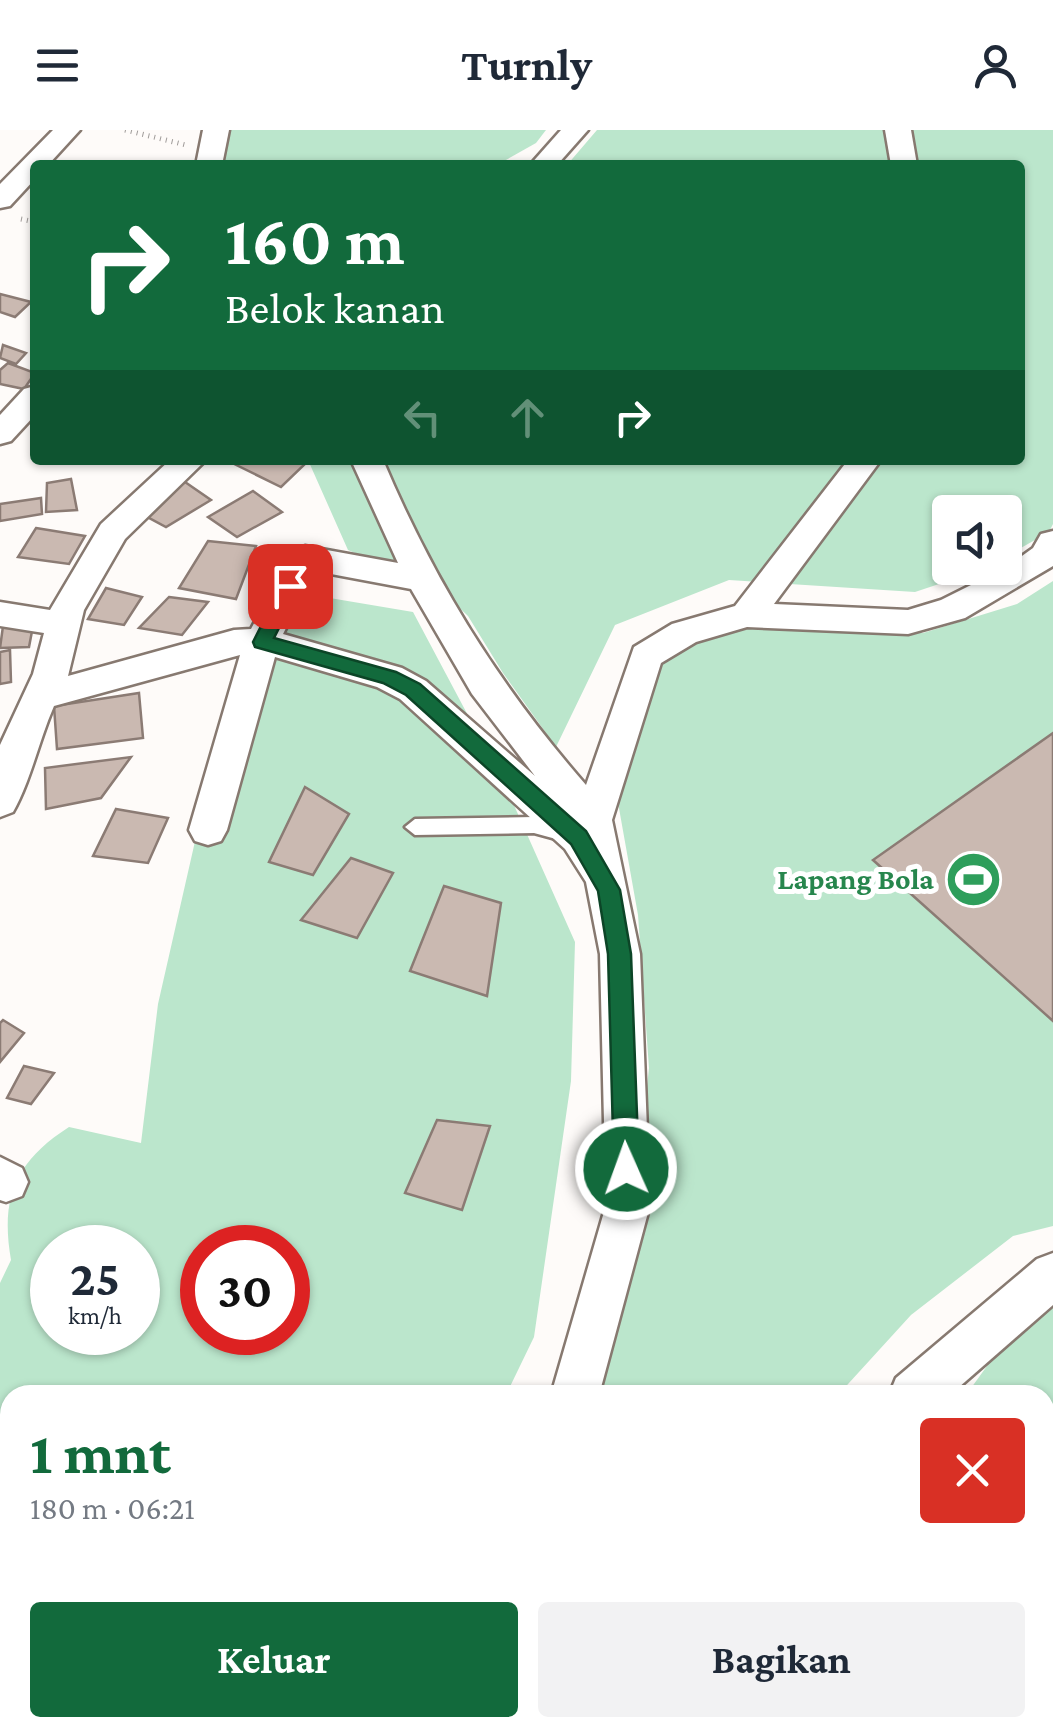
<!DOCTYPE html>
<html lang="id">
<meta charset="utf-8">
<style>
body{margin:0;font-family:"Crimson Pro",serif;background:#f2f2f3;color:#1f2937;height:100vh;display:flex;flex-direction:column;font-size:38px;white-space:nowrap}
*{box-sizing:border-box;margin:0}
p{font-size:32px;color:#747a83}
.icon{flex:none;width:55px;height:55px;fill:none;stroke:currentColor;stroke-width:2;stroke-linecap:round;stroke-linejoin:round}
.map{position:relative;flex:1;overflow:hidden}
.side{position:absolute;left:0px;top:1255px;width:1055px;height:352px;display:flex;flex-direction:column;background:#fff;border-radius:30px 30px 0 0;box-shadow:0 2px 8px #0004}
.side>*{flex:none}
.hud{position:absolute;left:30px;top:30px;width:995px;height:305px;border-radius:10px;box-shadow:0 2px 8px #0004;background:#126a3c;color:#fff;overflow:hidden}
.buttons{position:absolute;left:932px;top:365px;display:grid;gap:20px}
.buttons a{display:grid;place-items:center;width:90px;height:90px;border-radius:10px;background:#fff;box-shadow:0 2px 8px #0004;font-size:50px}
.speed{position:absolute;left:30px;top:1095px;display:flex;gap:20px;font-size:50px;font-weight:700;text-align:center}
.speed>*{display:grid;place-content:center;width:130px;height:130px;border-radius:50%;background:#fff;box-shadow:0 2px 8px #0004;line-height:1}
.speed small{font-size:25px;font-weight:400}
.speed .limit{border:15px solid #d22;background:#fff;color:#111}
.pin{position:absolute;display:grid;place-items:center;width:85px;height:85px;color:#fff;margin:-42px;border-radius:20px;box-shadow:0 5px 15px #0006}
.me{position:absolute;width:110px;margin:-55px;rotate:358deg;stroke-linejoin:round;filter:drop-shadow(0 0 8px #0008)}
.turn{display:flex;align-items:center;gap:35px;height:210px;padding:0 30px;font-size:45px}
.turn .icon{width:130px;height:130px;stroke-width:2.5}
.turn b{display:block;font-size:70px;line-height:85px}
.lanes{display:flex;align-items:center;height:95px;padding:0 30px;background:#0003;justify-content:center;gap:50px;direction:ltr}
.lanes .off{opacity:.35}
.round{display:grid;place-items:center;flex:none;width:105px;height:105px;border-radius:10px;background:#f2f2f3}
.summary{display:flex;align-items:center;justify-content:space-between;height:170px;padding:0 30px}
h1{font-size:60px;font-weight:700;line-height:75px;color:#126a3c}
.cta{display:flex;gap:20px;margin-top:auto;padding:20px 30px}
.cta a{flex:1;height:115px;border-radius:10px;background:#126a3c;color:#fff;font-size:40px;font-weight:700;line-height:115px;text-align:center}
.cta a+a{background:#f2f2f3;color:#1f2937}
header{display:flex;justify-content:space-between;align-items:center;height:130px;padding:0 30px;background:#fff;font-size:45px;font-weight:700}
.map>svg:first-child{display:block}
.green{fill:#bbe6cc;fill-rule:evenodd}
.building{fill:#cab9b1;stroke:#8b7b74;stroke-width:2.5}
.lines{fill:none;stroke-linecap:round;stroke-linejoin:round}
.lane-casing{stroke:#877970;stroke-width:5}
.street-casing{stroke:#877970;stroke-width:5}
.path{stroke:#9f9b99;stroke-width:5;stroke-dasharray:1 5;stroke-linecap:butt}
.lane{fill:#fff;fill-rule:evenodd}
.street{fill:#fff;fill-rule:evenodd}
.route{fill:#126a3c;stroke:#0c4527;stroke-width:2.5}
.labels{text-anchor:middle;stroke-width:10;stroke-linejoin:round;paint-order:stroke}
.leisure-label{font-size:30px;font-weight:bold;fill:#27864d;stroke:#fff;text-anchor:end}
</style>
<header><svg class="icon" aria-label="menu" viewBox="0 0 24 24"><path d="M4 6h16M4 12h16M4 18h16"/></svg>Turnly<svg class="icon" aria-label="person" viewBox="0 0 24 24"><circle cx="12" cy="8" r="4"/><path d="M4 21q1-7 8-7t8 7"/></svg></header>
<div class="map">
<svg width="1053" height="1606" viewBox="0 0 1053 1606">
<rect width="100%" height="100%" fill="#fefbf9"/>
<!-- green -->
<g class="green">
<polygon points="210,0 546,0 536,13 497,35 202,35"/>
<polygon points="597,0 1053,0 1053,394 1049,402 1005,427 1005,382 950,382 950,438 987,438 915,462 729,450 615,495 556,617 503,543 468,486 430,450 398,442 348,420 308,330 1020,330 1020,35 567,35"/>
<polygon points="1053,451 1053,1096 1013,1106 911,1185 838,1265 591,1265 633,1088 649,938 638,785 617,667 653,528 740,488 923,503 1017,474"/>
<path d="M300,463l113,19 92,173 70,157 -4,139 -37,256 -28,58h-496v333h185l-12,8h-183v-453l11,-23c-11,-63 5,-99 58,-133l72,16 17,-139 38,-167zM52,1118h86v84h-86zM202,1118h86v84h-86z"/>
<polygon points="1053,1178 1053,1606 647,1606 658,1598 1045,1598 1045,1265 966,1265 1021,1189"/>
<polygon points="371,1598 508,1598 495,1606 357,1606"/>
</g>
<!-- building -->
<g class="building">
<polygon points="0,164 31,172 15,187 0,182"/>
<polygon points="3,215 26,223 16,234 0,228"/>
<polygon points="8,233 35,243 24,259 0,254 0,240"/>
<polygon points="226,330 296,330 305,334 281,357"/>
<polygon points="71,349 77,380 46,382 47,353"/>
<polygon points="185,352 211,370 166,397 140,383"/>
<polygon points="253,361 282,382 237,407 208,387"/>
<polygon points="41,368 42,384 0,391 0,374"/>
<polygon points="36,398 85,406 69,434 18,427"/>
<polygon points="208,411 256,416 236,469 179,458"/>
<polygon points="106,458 142,467 124,495 88,489"/>
<polygon points="169,467 208,472 182,505 139,498"/>
<polygon points="3,496 33,496 29,517 0,518"/>
<polygon points="10,520 11,552 0,554 0,522"/>
<polygon points="139,563 143,608 57,619 54,576"/>
<polygon points="1053,603 1053,891 873,730"/>
<polygon points="131,627 101,668 46,679 45,638"/>
<polygon points="305,657 349,684 313,745 269,732"/>
<polygon points="116,679 168,688 148,733 93,726"/>
<polygon points="351,728 393,743 357,808 301,790"/>
<polygon points="444,756 501,773 487,866 410,841"/>
<polygon points="3,890 24,903 0,932 0,893"/>
<polygon points="24,936 54,943 31,974 7,968"/>
<polygon points="437,990 490,996 462,1080 405,1063"/>
</g>
<g class="lines">
<defs>
<polygon id="lane" points="534,687 574,699 577,704 567,712 534,703 415,705 405,697 415,689"/>
<g id="street">
<polygon points="53,0 80,0 48,35 35,35 35,49 10,76 0,78 0,54"/>
<polygon points="203,0 229,0 222,35 196,35"/>
<polygon points="561,0 588,0 557,35 530,35"/>
<polygon points="885,0 911,0 917,35 891,35"/>
<polygon points="35,256 35,285 11,311 0,314 0,285 24,259"/>
<path d="M170,330h36l-81,79 -41,71 -16,66 166,-46 17,-1 42,-79 12,-4 93,17 -47,-103h32c51,121 115,224 203,325l48,-138 38,-23 63,-18 113,-146h33l-107,144 134,6 33,-10 64,-32 28,-20 8,-14 12,-3v35l-88,52 -57,16 -161,-7 -51,15 -35,21 -49,157 28,134 10,251 -51,190h-48l55,-190 -6,-251 -14,-72 -21,-33 -165,-150 -23,-12 -102,-30 -48,173 -6,11 -13,4 -13,-4 -6,-11 51,-175 -186,51c-15,34 -23,74 -41,106l-13,5v-72l33,-71 11,-41 -44,-7v-24l50,8 51,-86zM315,441l96,18 61,105 63,82 -109,-95 -24,-13 -119,-34z"/>
<polygon points="0,1027 22,1038 28,1052 22,1066 6,1072 0,1070"/>
<polygon points="1053,1123 1053,1175 950,1265 889,1265 896,1248 1037,1129"/>
<polygon points="224,1598 284,1598 281,1606 221,1606"/>
<polygon points="555,1598 614,1598 611,1606 552,1606"/>
</g>
</defs>
<!-- lane casing -->
<use href="#lane" class="lane-casing"/>
<!-- street casing -->
<use href="#street" class="street-casing"/>
<!-- path -->
<g class="path">
<polyline points="125,0 186,15"/>
<polyline points="21,89 35,92"/>
</g>
<!-- lane -->
<use href="#lane" class="lane"/>
<!-- street -->
<use href="#street" class="street"/>
</g>
<!-- route -->
<polygon class="route" points="290,449 300,456 274,508 396,542 420,554 586,701 620,760 631,824 639,1039 635,1047 626,1050 618,1047 614,1039 608,824 598,761 571,714 406,565 383,553 255,517 253,512 284,451"/>
<!-- icons -->
<defs>
<symbol id="stadium-disc" viewBox="-11 -11 22 22"><circle r="9.5" fill="#2e9e5b" stroke="#fff"/><path d="M0-5a6.5 5 0 1 0 0 10a6.5 5 0 1 0 0-10ZM-3.5-1.8h7v3.6h-7Z" fill="#fff"/></symbol>
</defs>
<g fill-rule="evenodd">
<use href="#stadium-disc" x="942" y="718" width="63" height="63"/>
</g>
<g class="labels">
<!-- leisure labels -->
<g class="leisure-label">
<text x="934" y="759">Lapang Bola</text>
</g>
</g>
</svg>
<div class="buttons">
<a><svg class="icon" aria-label="sound" viewBox="0 0 24 24"><path d="M4 9h4l5-4v14l-5-4H4zM17 9q2 3 0 6"/></svg></a>
</div>
<div class="speed"><div>25<small>km/h</small></div><div class="limit">30</div></div>
<div class="pin" style="left:290px;top:456px;background:#d93025"><svg class="icon" aria-label="arrive" viewBox="0 0 24 24"><path d="M6 21V4h12l-3 4 3 4H6"/></svg></div>
<svg class="me" style="left:626px;top:1039px" viewBox="-20 -20 40 40"><circle r="17" fill="#126a3c" stroke="#fff" stroke-width="3"/><path d="M0-11L8 9 0 5-8 9z" fill="#fff"/></svg>
<div class="hud">
<div class="turn"><svg class="icon" aria-label="right" viewBox="0 0 24 24"><path d="M7 20v-9h11M14 6l5 5-5 5"/></svg><div><b>160 m</b>Belok kanan</div></div>
<div class="lanes"><svg class="icon off" aria-label="left" viewBox="0 0 24 24"><path d="M17 20v-9H6M10 6l-5 5 5 5"/></svg><svg class="icon off" aria-label="ahead" viewBox="0 0 24 24"><path d="M12 20V5M6 11l6-6 6 6"/></svg><svg class="icon" aria-label="right" viewBox="0 0 24 24"><path d="M7 20v-9h11M14 6l5 5-5 5"/></svg></div>
</div>
<section class="side">
<div class="summary"><div><h1>1 mnt</h1><p>180 m · 06:21</p></div><a class="round" style="background:#d93025;color:#fff"><svg class="icon" aria-label="close" viewBox="0 0 24 24"><path d="M6 6l12 12M18 6L6 18"/></svg></a></div>
<div class="cta"><a>Keluar</a><a>Bagikan</a></div>
</section>
</div>
